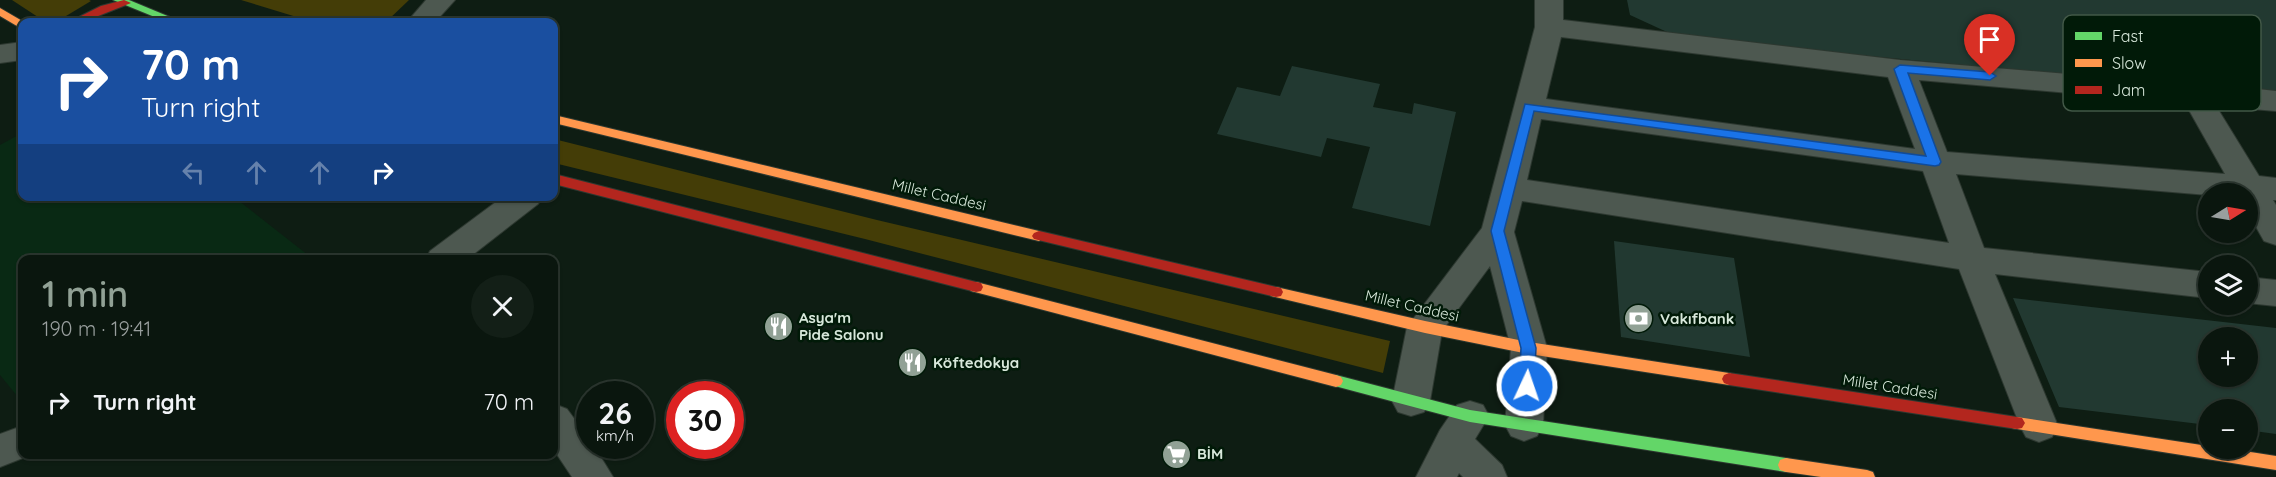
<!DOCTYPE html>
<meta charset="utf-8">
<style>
body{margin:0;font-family:Quicksand,sans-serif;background:#131f17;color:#f1f3f6;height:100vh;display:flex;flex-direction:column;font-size:22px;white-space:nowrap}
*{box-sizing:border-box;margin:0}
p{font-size:20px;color:#999f9e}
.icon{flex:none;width:33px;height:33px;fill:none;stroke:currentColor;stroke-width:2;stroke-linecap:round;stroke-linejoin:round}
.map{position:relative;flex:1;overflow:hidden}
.panel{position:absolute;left:18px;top:255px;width:540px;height:204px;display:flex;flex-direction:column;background:#0a160e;border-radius:12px;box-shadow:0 2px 4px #0004,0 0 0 2px #2a352e}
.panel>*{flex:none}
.hud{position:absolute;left:18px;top:18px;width:540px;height:183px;border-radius:12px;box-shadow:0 2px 4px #0004,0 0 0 2px #2a352e;background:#1a4fa0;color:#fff;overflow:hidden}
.needle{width:39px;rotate:79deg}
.buttons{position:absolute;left:2198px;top:183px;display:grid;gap:12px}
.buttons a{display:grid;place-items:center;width:60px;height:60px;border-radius:50%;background:#0a160e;box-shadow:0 2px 4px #0004,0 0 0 2px #2a352e;font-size:30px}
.speed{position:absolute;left:576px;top:381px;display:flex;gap:12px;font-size:30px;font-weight:700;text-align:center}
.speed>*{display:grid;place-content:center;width:78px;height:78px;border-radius:50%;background:#0a160e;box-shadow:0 2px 4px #0004,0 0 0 2px #2a352e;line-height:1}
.speed small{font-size:15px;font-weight:400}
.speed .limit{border:9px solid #d22;background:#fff;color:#111}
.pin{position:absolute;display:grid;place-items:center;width:51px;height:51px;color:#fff;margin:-62px -26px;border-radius:50% 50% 50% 0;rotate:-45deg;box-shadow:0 0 6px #0007}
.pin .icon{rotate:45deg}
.me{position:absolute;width:66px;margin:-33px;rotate:3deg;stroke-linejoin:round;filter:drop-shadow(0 0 4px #0008)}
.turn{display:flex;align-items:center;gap:21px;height:126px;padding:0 24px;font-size:27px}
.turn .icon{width:78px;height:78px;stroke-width:2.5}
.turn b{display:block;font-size:42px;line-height:51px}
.lanes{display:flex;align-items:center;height:57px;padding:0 24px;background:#0003;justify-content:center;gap:30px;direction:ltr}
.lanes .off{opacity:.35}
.round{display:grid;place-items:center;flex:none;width:63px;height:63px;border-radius:32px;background:#131f17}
.overview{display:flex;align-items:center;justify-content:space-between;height:102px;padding:0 24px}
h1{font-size:36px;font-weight:600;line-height:45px;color:#91a195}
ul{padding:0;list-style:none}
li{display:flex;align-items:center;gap:18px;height:90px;padding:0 24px}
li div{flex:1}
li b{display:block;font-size:22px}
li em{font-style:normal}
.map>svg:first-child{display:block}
.built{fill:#092914}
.green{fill:#443d07}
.building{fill:#223931;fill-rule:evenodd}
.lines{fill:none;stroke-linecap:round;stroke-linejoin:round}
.street-casing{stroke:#2d3830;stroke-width:2}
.fast-casing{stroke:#2d3830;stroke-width:2}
.slow-casing{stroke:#2d3830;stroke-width:2}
.jam-casing{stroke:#2d3830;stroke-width:2}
.street{fill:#4d5850;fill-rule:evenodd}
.fast{fill:#63d668;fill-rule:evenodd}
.slow{fill:#ff974d;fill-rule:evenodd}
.jam{fill:#b3261e;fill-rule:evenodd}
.route{fill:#1a73e8;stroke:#114b97;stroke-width:1.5}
.labels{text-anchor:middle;stroke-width:5;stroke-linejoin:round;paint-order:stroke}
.street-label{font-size:15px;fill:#d8e8db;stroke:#011a08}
.poi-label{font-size:15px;font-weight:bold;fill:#d8e8db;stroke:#011a08;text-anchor:start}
.key{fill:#011a08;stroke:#425847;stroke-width:1.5}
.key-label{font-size:16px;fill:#d8e8db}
</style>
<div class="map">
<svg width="2276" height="477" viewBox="0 0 2276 477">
<rect width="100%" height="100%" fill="#0e1d13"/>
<!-- built -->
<polygon class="built" points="22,133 22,196 234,197 313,259 22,260 22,402 0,375 0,145"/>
<!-- green -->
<g class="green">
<polygon points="12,0 89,0 91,1 61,19 44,21"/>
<polygon points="241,0 409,0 386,22 313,22"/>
<polygon points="554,139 877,220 1390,341 1383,373 865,239 554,163"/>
</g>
<!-- building -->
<g class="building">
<polygon points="1627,0 2276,0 2276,95 1680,38 1630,15"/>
<polygon points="1292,66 1380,84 1373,107 1412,114 1414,103 1456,112 1430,226 1352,208 1370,147 1327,138 1321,157 1217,134 1237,87 1280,96"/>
<polygon points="1614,241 1734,258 1750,357 1621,337"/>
<path d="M2013,298l263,30v106l-29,-4v-20h-39v15l-149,-18zM2208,338h39v38h-39z"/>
</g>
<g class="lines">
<defs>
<g id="street">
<polygon points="426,0 455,0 435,22 407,22"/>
<path d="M1535,0h28v20l337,40 288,24 5,-2 83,9v20l-60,-5 43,70 17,2v22h-3l3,5v40l-12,-4 -17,-30v-17l-39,1 -252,-21 28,74 224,24v26l-213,-24 63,152 -6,11 -13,5 -13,-5 -6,-11 -61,-157 -437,-68 -8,31 33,116 -4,77 -6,11 -13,5 -13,-5 -6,-11 6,-77 -21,-82 -48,65 -12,70 -6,11 -13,4 -13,-4 -6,-11 15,-74 75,-99 53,-201zM1561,37l327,40 27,72 -369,-50zM1919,80l266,23 40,71 -278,-22zM1541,119l382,52 26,72 -422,-63z"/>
<polygon points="22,42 22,60 0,63 0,45"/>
<polygon points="504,196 543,196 538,204 466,260 426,260 430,251"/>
<polygon points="2247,277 2276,280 2276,306 2247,303"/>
<polygon points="1470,401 1483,405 1489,416 1475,439 1502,465 1507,477 1463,477 1459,473 1457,477 1416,477 1440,430 1457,405"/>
<polygon points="554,404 567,409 590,440 590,446 594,446 613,477 572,477 554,450"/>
<polygon points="22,426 22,454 33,454 0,467 0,434"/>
</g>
<g id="fast">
<polygon points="113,0 129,0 182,22 167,22"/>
<polygon points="1336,375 1470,410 1786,458 1792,460 1794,465 1792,470 1786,472 1470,422 1331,385 1329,381 1331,377"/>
</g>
<g id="slow">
<polygon points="0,8 24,22 22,22 22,29 0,16"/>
<polygon points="554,115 1039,231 1046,236 1039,241 554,123"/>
<polygon points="976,282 1336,375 1341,377 1343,381 1341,385 1336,387 971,291 969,287 971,283"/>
<polygon points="1276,287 1425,321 1529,342 1729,373 1734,375 1736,379 1734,383 1729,385 1529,354 1425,333 1271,296 1269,292 1271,288"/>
<polygon points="2017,417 2208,446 2208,448 2225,448 2276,456 2276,470 2017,429 2012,428 2009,423 2012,418"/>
<polygon points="1786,458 1867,470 1873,472 1875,477 1821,477 1786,472 1780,470 1778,465 1780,460"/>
</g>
<g id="jam">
<polygon points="124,0 131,3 83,22 69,22 101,6"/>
<polygon points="554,174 976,282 981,283 983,287 981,291 976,292 554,184"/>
<polygon points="1039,231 1276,287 1281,288 1283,292 1281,296 1276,297 1034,239 1032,236 1034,233"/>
<polygon points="1729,373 2017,417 2022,418 2025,423 2022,428 2017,429 1729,385 1724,383 1722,379 1724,375"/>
</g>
</defs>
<!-- street casing -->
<use href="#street" class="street-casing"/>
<!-- fast casing -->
<use href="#fast" class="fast-casing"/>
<!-- slow casing -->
<use href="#slow" class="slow-casing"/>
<!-- jam casing -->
<use href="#jam" class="jam-casing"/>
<!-- street -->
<use href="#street" class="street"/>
<!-- fast -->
<use href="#fast" class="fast"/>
<!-- slow -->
<use href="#slow" class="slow"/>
<!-- jam -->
<use href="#jam" class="jam"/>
</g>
<!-- route -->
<polygon class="route" points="1900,65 1990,72 1996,76 1990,80 1908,73 1941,162 1939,165 1935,166 1534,111 1504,231 1536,348 1534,386 1532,390 1527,392 1521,390 1519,386 1521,348 1491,231 1525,104 1926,156 1894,69"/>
<!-- icons -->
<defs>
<symbol id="bank-disc" viewBox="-11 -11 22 22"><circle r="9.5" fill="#91a195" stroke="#011a08"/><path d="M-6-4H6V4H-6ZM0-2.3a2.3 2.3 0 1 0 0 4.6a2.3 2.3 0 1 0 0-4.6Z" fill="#fff"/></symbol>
<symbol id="restaurant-disc" viewBox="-11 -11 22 22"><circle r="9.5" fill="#91a195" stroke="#011a08"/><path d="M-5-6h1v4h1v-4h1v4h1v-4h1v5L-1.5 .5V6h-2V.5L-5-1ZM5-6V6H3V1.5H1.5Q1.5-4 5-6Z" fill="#fff"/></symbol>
<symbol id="supermarket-disc" viewBox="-11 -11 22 22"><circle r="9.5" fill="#91a195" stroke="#011a08"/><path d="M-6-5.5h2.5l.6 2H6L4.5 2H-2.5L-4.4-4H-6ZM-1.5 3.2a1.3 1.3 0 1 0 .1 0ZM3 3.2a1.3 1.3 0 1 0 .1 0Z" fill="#fff"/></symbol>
</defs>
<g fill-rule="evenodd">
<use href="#bank-disc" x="1622" y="302" width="33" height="33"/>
<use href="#restaurant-disc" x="762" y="310" width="33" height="33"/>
<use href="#restaurant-disc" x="896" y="346" width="33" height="33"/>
<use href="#supermarket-disc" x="1160" y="438" width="33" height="33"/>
</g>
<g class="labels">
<!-- street labels -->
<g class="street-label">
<text transform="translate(939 195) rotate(13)" y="5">Millet Caddesi</text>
<text transform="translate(1412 306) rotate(13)" y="5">Millet Caddesi</text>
<text transform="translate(1890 387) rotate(9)" y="5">Millet Caddesi</text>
</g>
<!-- poi labels -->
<g class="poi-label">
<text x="799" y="323">Asya'm<tspan x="799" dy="17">Pide Salonu</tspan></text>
<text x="1660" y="324">Vakıfbank</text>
<text x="933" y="368">Köftedokya</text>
<text x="1197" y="459">BİM</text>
</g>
</g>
<!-- legend -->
<rect x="2063" y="15" width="198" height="96" rx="9" class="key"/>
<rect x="2075" y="32" width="27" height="8" fill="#63d668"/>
<rect x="2075" y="59" width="27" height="8" fill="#ff974d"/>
<rect x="2075" y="86" width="27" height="8" fill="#b3261e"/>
<g class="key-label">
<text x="2112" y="42">Fast</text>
<text x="2112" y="69">Slow</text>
<text x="2112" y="96">Jam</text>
</g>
</svg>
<div class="buttons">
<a><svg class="needle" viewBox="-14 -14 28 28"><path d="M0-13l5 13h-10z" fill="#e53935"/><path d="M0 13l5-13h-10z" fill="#999f9e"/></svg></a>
<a><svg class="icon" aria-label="layers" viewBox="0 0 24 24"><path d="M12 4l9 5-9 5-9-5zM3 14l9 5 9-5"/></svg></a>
<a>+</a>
<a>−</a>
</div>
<div class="speed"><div>26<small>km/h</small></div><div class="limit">30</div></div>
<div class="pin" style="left:1990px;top:76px;background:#d93025"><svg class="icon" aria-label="arrive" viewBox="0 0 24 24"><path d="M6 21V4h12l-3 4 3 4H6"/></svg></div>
<svg class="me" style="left:1527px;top:386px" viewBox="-20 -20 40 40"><circle r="17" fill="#1a73e8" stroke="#fff" stroke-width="3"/><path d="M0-11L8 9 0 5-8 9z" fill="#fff"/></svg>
<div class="hud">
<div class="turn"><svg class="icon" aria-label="right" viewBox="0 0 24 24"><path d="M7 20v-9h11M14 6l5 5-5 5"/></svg><div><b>70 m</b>Turn right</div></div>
<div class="lanes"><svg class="icon off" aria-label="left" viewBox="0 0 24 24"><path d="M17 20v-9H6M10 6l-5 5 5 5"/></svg><svg class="icon off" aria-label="ahead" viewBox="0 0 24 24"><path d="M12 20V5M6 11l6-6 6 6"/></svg><svg class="icon off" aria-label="ahead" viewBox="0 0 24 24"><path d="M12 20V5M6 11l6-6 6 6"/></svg><svg class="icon" aria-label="right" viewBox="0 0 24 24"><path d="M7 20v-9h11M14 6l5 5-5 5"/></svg></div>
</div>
<section class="panel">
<div class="overview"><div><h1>1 min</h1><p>190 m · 19:41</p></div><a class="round"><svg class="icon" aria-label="close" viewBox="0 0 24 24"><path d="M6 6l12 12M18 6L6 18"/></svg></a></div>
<ul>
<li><svg class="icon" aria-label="right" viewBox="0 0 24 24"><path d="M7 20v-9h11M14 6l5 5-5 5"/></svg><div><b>Turn right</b></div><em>70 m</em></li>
</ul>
</section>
</div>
